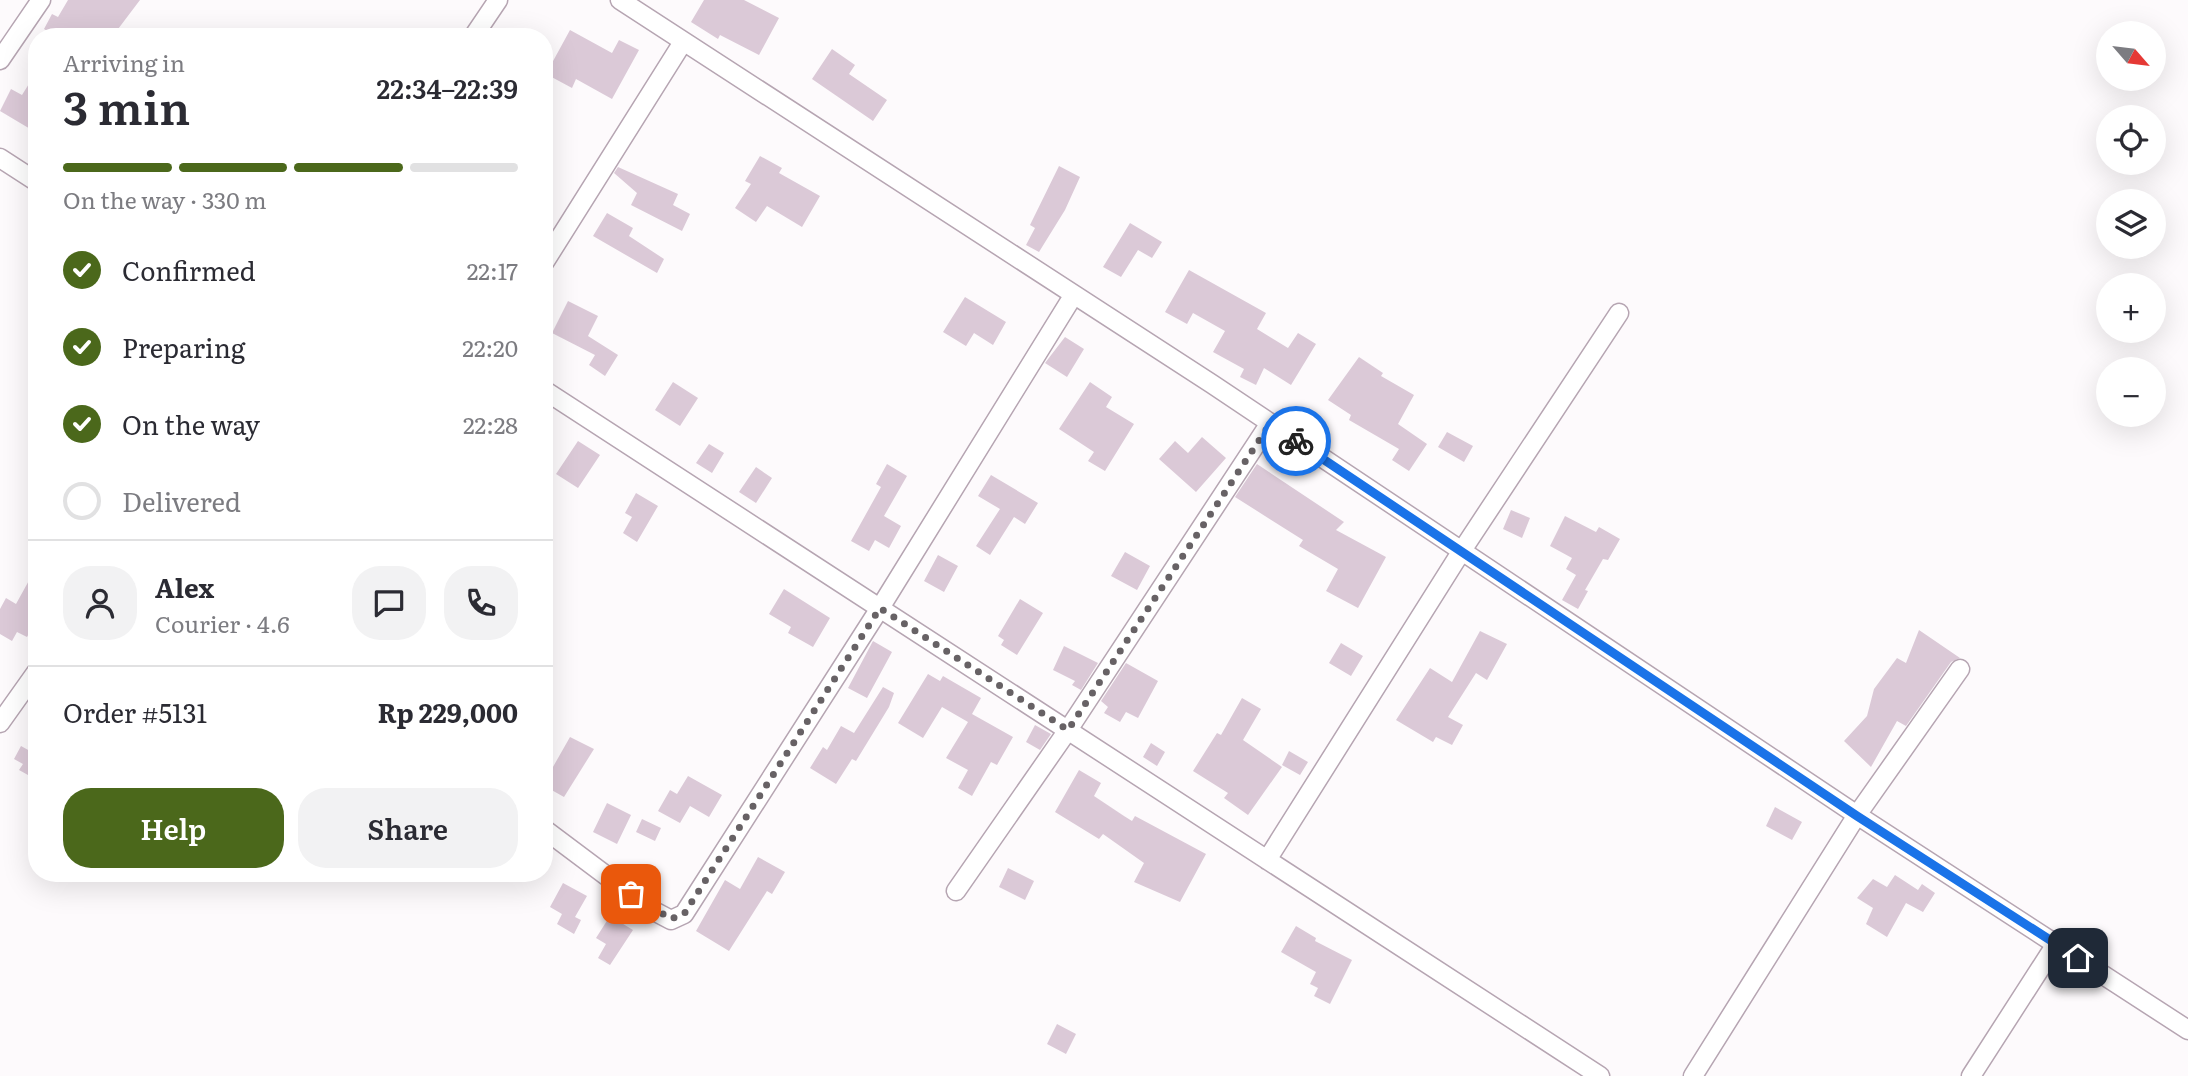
<!DOCTYPE html>
<meta charset="utf-8">
<style>
body{margin:0;font-family:Literata,serif;background:#f2f2f3;color:#2b2b33;height:100vh;display:flex;flex-direction:column;font-size:26px;white-space:nowrap}
*{box-sizing:border-box;margin:0}
p{font-size:23px;color:#7c7c81}
.icon{flex:none;width:38px;height:38px;fill:none;stroke:currentColor;stroke-width:2;stroke-linecap:round;stroke-linejoin:round}
.map{position:relative;flex:1;overflow:hidden}
.panel{position:absolute;left:28px;top:28px;width:525px;height:854px;display:flex;flex-direction:column;background:#fff;border-radius:28px;box-shadow:0 7px 28px #0002}
.panel>*{flex:none}
.needle{width:46px;rotate:118deg}
.buttons{position:absolute;left:2096px;top:21px;display:grid;gap:14px}
.buttons a{display:grid;place-items:center;width:70px;height:70px;border-radius:50%;background:#fff;box-shadow:0 7px 28px #0002;font-size:35px}
.pin{position:absolute;display:grid;place-items:center;width:60px;height:60px;color:#fff;margin:-30px;border-radius:14px;box-shadow:0 4px 10px #0006}
.courier{position:absolute;display:grid;place-items:center;width:70px;height:70px;margin:-35px;border:5px solid #1a73e8;border-radius:50%;background:#fff;color:#222;box-shadow:0 2px 9px #0007}
.summary em{font-style:normal;font-weight:600}
.summary div{display:flex;flex-direction:column-reverse}
.summary{display:flex;align-items:center;justify-content:space-between;height:119px;padding:0 35px}
h1{font-size:46px;font-weight:600;line-height:52px}
.bar{display:grid;grid-template-columns:repeat(4,1fr);gap:10px 7px;align-content:center;height:84px;padding:0 35px}
.bar i{height:9px;border-radius:5px;background:#e1e1e2}
.bar .current{background:#4b681b}
.bar p{grid-column:span 4}
.line{display:flex;align-items:center;gap:18px;padding:0 35px;border-top:2px solid #e1e1e2}
.line div{flex:1}
.round{display:grid;place-items:center;flex:none;width:74px;height:74px;border-radius:28px;background:#f2f2f3}
ol{padding:0 35px;list-style:none}
li{display:flex;align-items:center;gap:21px;height:77px}
li p{margin-inline-start:auto}
li .icon{padding:7px;border-radius:50%;background:#4b681b;color:#fff;stroke-width:4}
li:last-child{color:#7c7c81}
li i{width:38px;height:38px;border:4px solid #e1e1e2;border-radius:50%}
.action{display:flex;gap:14px;margin-top:auto;padding:14px 35px}
.action a{flex:1;height:80px;border-radius:28px;background:#4b681b;color:#fff;font-size:28px;font-weight:600;line-height:80px;text-align:center}
.action a+a{background:#f2f2f3;color:#2b2b33}
.map>svg:first-child{display:block}
.building{fill:#dbc9d7}
.lines{fill:none;stroke-linecap:round;stroke-linejoin:round}
.minor-casing{stroke:#b6a5b2;stroke-width:21}
.minor{stroke:#fff;stroke-width:18}
.done{stroke:#676265;stroke-width:7;stroke-dasharray:0 12.6}
.route{stroke:#1a73e8;stroke-width:9}
</style>
<div class="map">
<svg width="2188" height="1076" viewBox="0 0 2188 1076">
<rect width="100%" height="100%" fill="#fdfafc"/>
<path class="building" d="M 68,0 L 140,0 L 112,37 L 57,37 L 44,29 L 52,14 L 58,17 Z
M 704,0 L 744,0 L 779,18 L 759,55 L 720,35 L 718,39 L 691,22 Z
M 570,30 L 612,53 L 619,40 L 639,50 L 612,99 L 576,79 L 572,88 L 546,74 Z
M 832,49 L 855,65 L 849,74 L 887,100 L 873,121 L 812,79 Z
M 37,71 L 37,133 L 0,111 L 11,89 L 22,95 Z
M 760,156 L 782,168 L 779,173 L 820,196 L 802,227 L 767,206 L 756,222 L 735,208 L 751,184 L 745,181 Z
M 1059,166 L 1080,177 L 1065,210 L 1039,252 L 1026,245 L 1035,228 L 1030,225 Z
M 618,167 L 678,194 L 673,205 L 690,214 L 682,231 L 631,205 L 637,193 L 614,173 Z
M 607,213 L 633,228 L 629,236 L 664,259 L 657,273 L 593,236 Z
M 1130,223 L 1162,242 L 1152,258 L 1138,250 L 1121,277 L 1103,267 Z
M 1189,270 L 1266,313 L 1257,329 L 1288,348 L 1298,333 L 1316,344 L 1291,385 L 1264,368 L 1256,385 L 1240,377 L 1244,369 L 1213,352 L 1225,331 L 1193,313 L 1187,324 L 1165,312 Z
M 965,297 L 1006,322 L 993,345 L 974,333 L 966,346 L 943,332 Z
M 568,301 L 598,316 L 588,336 L 618,355 L 605,376 L 589,365 L 595,355 L 552,333 Z
M 1065,337 L 1084,349 L 1067,377 L 1045,363 Z
M 1359,357 L 1383,373 L 1381,376 L 1414,395 L 1398,424 L 1427,444 L 1409,471 L 1392,460 L 1399,449 L 1349,420 L 1351,415 L 1328,400 Z
M 673,382 L 698,398 L 680,426 L 655,410 Z
M 1090,382 L 1112,397 L 1106,407 L 1134,424 L 1105,471 L 1088,461 L 1094,452 L 1059,429 Z
M 1447,432 L 1473,446 L 1464,462 L 1438,447 Z
M 1202,437 L 1226,458 L 1196,492 L 1159,459 L 1175,441 L 1188,453 Z
M 578,441 L 600,455 L 578,488 L 556,474 Z
M 709,444 L 724,453 L 712,473 L 696,463 Z
M 887,464 L 907,476 L 884,516 L 901,526 L 889,548 L 875,540 L 869,551 L 851,541 L 881,487 L 876,484 Z
M 1257,464 L 1344,522 L 1336,530 L 1386,557 L 1358,608 L 1326,591 L 1338,569 L 1299,546 L 1303,540 L 1235,497 Z
M 756,467 L 772,478 L 756,503 L 739,492 Z
M 991,475 L 1038,503 L 1025,524 L 1014,517 L 990,555 L 976,546 L 1000,509 L 978,496 Z
M 636,493 L 658,506 L 637,542 L 623,533 L 632,517 L 625,513 Z
M 1511,510 L 1530,518 L 1522,538 L 1503,529 Z
M 1565,516 L 1596,532 L 1599,527 L 1620,539 L 1608,560 L 1603,559 L 1585,590 L 1588,591 L 1578,609 L 1562,600 L 1576,575 L 1566,569 L 1572,558 L 1550,546 Z
M 1125,552 L 1150,566 L 1137,590 L 1111,576 Z
M 938,555 L 958,566 L 944,592 L 924,581 Z
M 37,566 L 37,620 L 27,637 L 17,632 L 12,641 L 0,634 L 0,609 L 6,598 L 16,604 Z
M 784,589 L 830,618 L 813,647 L 788,633 L 791,627 L 769,614 Z
M 1020,599 L 1043,613 L 1017,655 L 1001,645 L 1004,640 L 998,636 Z
M 1919,630 L 1960,658 L 1951,662 L 1906,726 L 1897,721 L 1871,767 L 1844,741 L 1867,716 L 1874,689 L 1897,658 L 1906,663 Z
M 1480,631 L 1507,644 L 1487,680 L 1476,673 L 1448,717 L 1463,725 L 1452,745 L 1436,737 L 1433,742 L 1396,720 L 1430,668 L 1452,682 Z
M 873,641 L 892,652 L 867,698 L 848,688 Z
M 1341,643 L 1363,656 L 1351,676 L 1329,663 Z
M 1064,646 L 1098,663 L 1081,690 L 1072,685 L 1075,681 L 1053,670 Z
M 1126,663 L 1158,681 L 1138,718 L 1126,712 L 1120,722 L 1104,713 L 1108,707 L 1101,701 Z
M 928,674 L 940,681 L 943,676 L 981,698 L 972,714 L 1013,737 L 997,765 L 991,762 L 972,796 L 958,788 L 968,770 L 946,758 L 968,722 L 942,707 L 923,738 L 898,723 Z
M 883,687 L 894,693 L 889,707 L 856,761 L 852,759 L 836,784 L 810,768 L 823,747 L 827,750 L 841,726 L 854,733 Z
M 1242,698 L 1261,709 L 1243,740 L 1282,767 L 1248,815 L 1224,798 L 1228,793 L 1193,771 L 1217,733 L 1221,735 Z
M 1035,725 L 1051,734 L 1040,750 L 1026,742 Z
M 37,737 L 37,780 L 19,770 L 23,764 L 14,759 L 21,746 L 30,751 Z
M 570,737 L 594,749 L 564,797 L 548,788 L 550,784 L 545,781 Z
M 1151,743 L 1165,752 L 1157,766 L 1143,757 Z
M 1289,751 L 1308,762 L 1300,775 L 1282,765 Z
M 1079,770 L 1101,783 L 1094,796 L 1124,816 L 1132,821 L 1135,816 L 1206,854 L 1180,902 L 1134,882 L 1144,863 L 1103,834 L 1099,839 L 1055,812 Z
M 688,776 L 722,795 L 709,817 L 690,806 L 680,823 L 658,811 L 670,790 L 677,794 Z
M 607,803 L 631,815 L 617,844 L 593,832 Z
M 1775,807 L 1802,822 L 1792,840 L 1766,826 Z
M 642,819 L 661,828 L 655,841 L 636,832 Z
M 758,857 L 785,872 L 772,894 L 767,891 L 729,951 L 696,931 L 725,880 L 740,889 Z
M 1008,868 L 1034,881 L 1025,900 L 999,887 Z
M 1895,875 L 1918,890 L 1922,884 L 1935,893 L 1923,912 L 1906,903 L 1887,937 L 1866,924 L 1873,908 L 1857,898 L 1873,879 L 1887,887 Z
M 563,883 L 587,896 L 575,917 L 581,920 L 574,934 L 557,924 L 562,914 L 550,907 Z
M 610,916 L 633,930 L 610,965 L 598,958 L 606,944 L 596,938 Z
M 1296,926 L 1316,938 L 1315,941 L 1352,960 L 1330,1004 L 1314,996 L 1318,988 L 1310,984 L 1316,972 L 1281,952 Z
M 1057,1024 L 1076,1034 L 1066,1054 L 1047,1044 Z"/>
<g class="lines">
<defs>
<path id="minor" d="M 620,0 L 1212,384 L 1857,815 L 2188,1030
M 473,37 L 498,0
M 0,60 L 41,0
M 0,158 L 37,182
M 544,263 L 683,42
M 544,390 L 1600,1076
M 0,723 L 37,671
M 544,829 L 652,910 L 671,920 L 684,914 L 880,608 L 1073,296
M 1267,860 L 1461,552 L 1619,313
M 956,891 L 1068,730 L 1270,423
M 1693,1076 L 1857,815 L 1960,669
M 1971,1076 L 2056,944"/>
</defs>
<use href="#minor" class="minor-casing"/>
<use href="#minor" class="minor"/>
</g>
<g class="lines">
<path class="done" d="M 631,894 L 671,919 L 684,914 L 880,608 L 1068,730 L 1270,424 L 1296,441"/>
<path class="route" d="M 1296,441 L 1857,816 L 2078,958"/>
</g>
</svg>
<div class="buttons">
<a><svg class="needle" viewBox="-14 -14 28 28"><path d="M0-13l5 13h-10z" fill="#e53935"/><path d="M0 13l5-13h-10z" fill="#7c7c81"/></svg></a>
<a><svg class="icon" aria-label="locate" viewBox="0 0 24 24"><circle cx="12" cy="12" r="6"/><path d="M12 2v4M12 18v4M2 12h4M18 12h4"/></svg></a>
<a><svg class="icon" aria-label="layers" viewBox="0 0 24 24"><path d="M12 4l9 5-9 5-9-5zM3 14l9 5 9-5"/></svg></a>
<a>+</a>
<a>−</a>
</div>
<div class="pin" style="left:631px;top:894px;background:#ea580c"><svg class="icon" aria-label="bag" viewBox="0 0 24 24"><path d="M5 8h14l-1 12H6zM9 8a3 3 0 0 1 6 0"/></svg></div>
<div class="pin" style="left:2078px;top:958px;background:#1f2937"><svg class="icon" aria-label="home" viewBox="0 0 24 24"><path d="M3 11l9-7 9 7M6 9v11h12V9"/></svg></div>
<div class="courier" style="left:1296px;top:441px"><svg class="icon" aria-label="bike" viewBox="0 0 24 24"><circle cx="6" cy="16" r="4"/><circle cx="18" cy="16" r="4"/><path d="M6 16l4-8h5l3 8M10 8l3 8H6M13 5h3"/></svg></div>
<section class="panel">
<div class="summary"><div><h1>3 min</h1><p>Arriving in</p></div><em>22:34–22:39</em></div>
<div class="bar"><i class="current"></i><i class="current"></i><i class="current"></i><i></i><p>On the way · 330 m</p></div>
<ol>
<li><svg class="icon" aria-label="check" viewBox="0 0 24 24"><path d="M5 12l5 5 9-10"/></svg>Confirmed<p>22:17</p></li>
<li><svg class="icon" aria-label="check" viewBox="0 0 24 24"><path d="M5 12l5 5 9-10"/></svg>Preparing<p>22:20</p></li>
<li><svg class="icon" aria-label="check" viewBox="0 0 24 24"><path d="M5 12l5 5 9-10"/></svg>On the way<p>22:28</p></li>
<li><i></i>Delivered</li>
</ol>
<div class="line" style="height:126px"><a class="round"><svg class="icon" aria-label="person" viewBox="0 0 24 24"><circle cx="12" cy="8" r="4"/><path d="M4 21q1-7 8-7t8 7"/></svg></a><div><b>Alex</b><p>Courier · 4.6</p></div><a class="round"><svg class="icon" aria-label="chat" viewBox="0 0 24 24"><path d="M4 5h16v11H9l-5 4z"/></svg></a><a class="round"><svg class="icon" aria-label="phone" viewBox="0 0 24 24"><path d="M5 4h4l2 5-3 2q2 4 5 5l2-3 5 2v4C11 20 4 13 5 4z"/></svg></a></div>
<div class="line" style="height:91px"><div>Order #5131</div><b>Rp 229,000</b></div>
<div class="action"><a>Help</a><a>Share</a></div>
</section>
</div>
